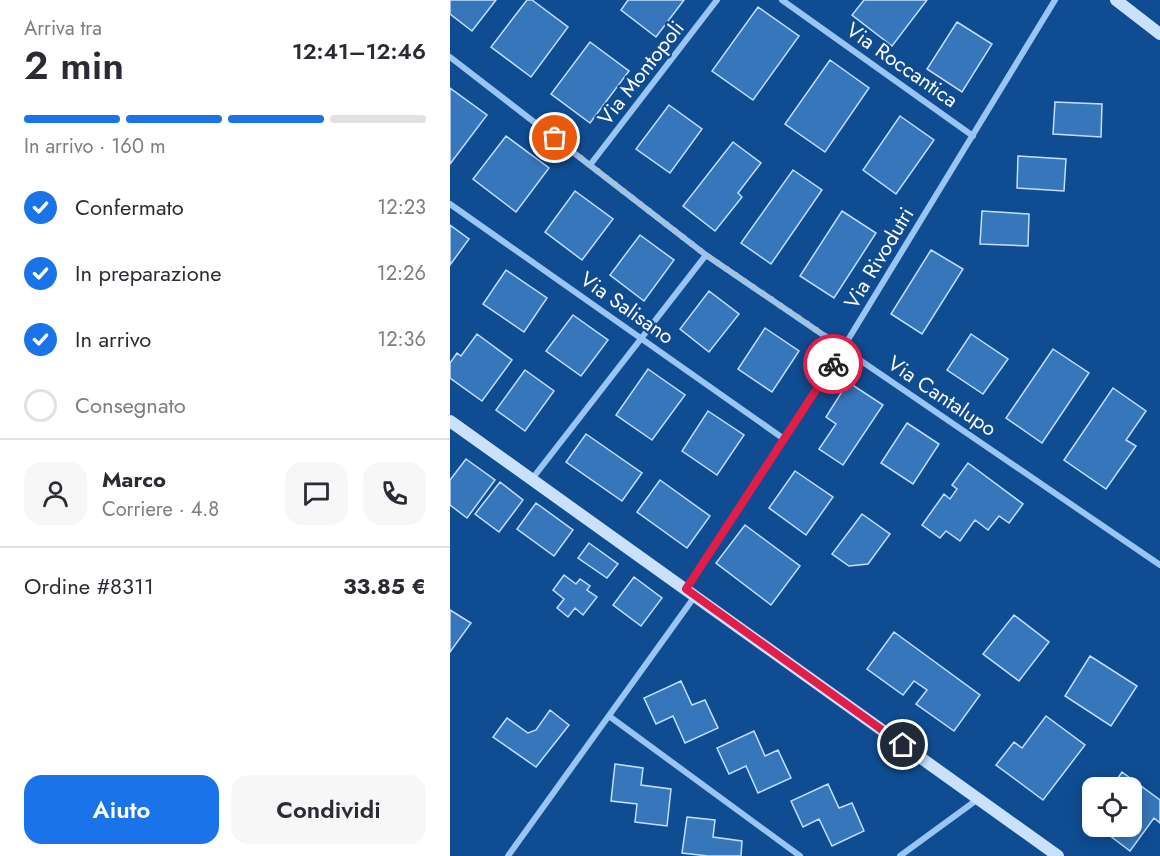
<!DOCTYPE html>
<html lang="it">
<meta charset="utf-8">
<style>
body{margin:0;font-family:Jost,sans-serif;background:#f7f7f7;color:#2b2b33;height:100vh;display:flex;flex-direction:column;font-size:22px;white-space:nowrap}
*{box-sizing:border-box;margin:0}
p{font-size:20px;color:#7c7c81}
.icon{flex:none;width:33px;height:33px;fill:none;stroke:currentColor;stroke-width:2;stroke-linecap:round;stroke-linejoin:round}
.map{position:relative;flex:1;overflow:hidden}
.sheet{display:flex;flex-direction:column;background:#fff;width:450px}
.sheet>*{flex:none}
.controls{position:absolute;left:632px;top:777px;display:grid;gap:12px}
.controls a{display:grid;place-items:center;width:60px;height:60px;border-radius:12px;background:#fff;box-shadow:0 3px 15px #0003;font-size:30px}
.pin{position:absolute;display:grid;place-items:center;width:51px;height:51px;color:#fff;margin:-26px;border:3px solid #fff;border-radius:50%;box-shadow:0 2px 6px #0007}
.courier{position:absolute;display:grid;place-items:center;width:60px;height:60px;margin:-30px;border:4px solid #e11d48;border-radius:50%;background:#fff;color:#222;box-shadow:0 2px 8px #0007}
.head em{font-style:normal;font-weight:600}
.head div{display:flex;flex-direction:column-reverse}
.head{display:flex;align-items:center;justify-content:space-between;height:102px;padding:0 24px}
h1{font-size:39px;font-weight:600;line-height:45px}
.bar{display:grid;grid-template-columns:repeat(4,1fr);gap:9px 6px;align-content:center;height:72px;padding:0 24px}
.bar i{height:8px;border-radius:4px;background:#e1e1e2}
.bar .current{background:#1a73e8}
.bar p{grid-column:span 4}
.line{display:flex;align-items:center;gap:15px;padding:0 24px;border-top:2px solid #e1e1e2}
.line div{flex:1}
.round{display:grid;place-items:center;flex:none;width:63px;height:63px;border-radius:18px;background:#f7f7f7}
ol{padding:0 24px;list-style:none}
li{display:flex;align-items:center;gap:18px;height:66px}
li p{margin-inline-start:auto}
li .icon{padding:6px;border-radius:50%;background:#1a73e8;color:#fff;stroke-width:4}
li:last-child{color:#7c7c81}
li i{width:33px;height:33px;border:3px solid #e1e1e2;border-radius:50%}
.cta{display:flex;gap:12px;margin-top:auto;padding:12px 24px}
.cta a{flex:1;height:69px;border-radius:18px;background:#1a73e8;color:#fff;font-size:24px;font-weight:600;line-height:69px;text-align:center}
.cta a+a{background:#f7f7f7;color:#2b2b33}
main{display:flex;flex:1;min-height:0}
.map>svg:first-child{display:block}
.building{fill:#3776ba;stroke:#c1dffe;stroke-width:1.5}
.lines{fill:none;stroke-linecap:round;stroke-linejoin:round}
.street{stroke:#99c5f4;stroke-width:6}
.secondary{stroke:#c9e1fd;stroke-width:12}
.done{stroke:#abc0d8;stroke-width:6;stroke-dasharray:0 10.8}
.route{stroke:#e11d48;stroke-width:8}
.labels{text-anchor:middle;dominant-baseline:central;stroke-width:4.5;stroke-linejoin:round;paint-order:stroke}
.street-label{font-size:21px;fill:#fff;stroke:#0f4c91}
</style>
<main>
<section class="sheet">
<div class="head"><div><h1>2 min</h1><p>Arriva tra</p></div><em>12:41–12:46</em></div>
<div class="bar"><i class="current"></i><i class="current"></i><i class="current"></i><i></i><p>In arrivo · 160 m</p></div>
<ol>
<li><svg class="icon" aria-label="check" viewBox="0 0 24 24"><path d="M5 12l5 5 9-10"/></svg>Confermato<p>12:23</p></li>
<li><svg class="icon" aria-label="check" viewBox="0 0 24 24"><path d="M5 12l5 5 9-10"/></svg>In preparazione<p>12:26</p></li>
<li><svg class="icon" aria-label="check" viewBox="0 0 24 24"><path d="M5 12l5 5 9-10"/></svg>In arrivo<p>12:36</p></li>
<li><i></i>Consegnato</li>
</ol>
<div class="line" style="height:108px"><a class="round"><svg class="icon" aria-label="person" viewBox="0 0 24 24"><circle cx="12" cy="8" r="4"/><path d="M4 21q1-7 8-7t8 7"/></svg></a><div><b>Marco</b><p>Corriere · 4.8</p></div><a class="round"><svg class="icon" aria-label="chat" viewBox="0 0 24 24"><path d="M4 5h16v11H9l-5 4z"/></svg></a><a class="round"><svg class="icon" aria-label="phone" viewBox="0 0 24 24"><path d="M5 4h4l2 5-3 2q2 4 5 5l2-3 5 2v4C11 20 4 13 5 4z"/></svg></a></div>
<div class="line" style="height:78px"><div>Ordine #8311</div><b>33.85 €</b></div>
<div class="cta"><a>Aiuto</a><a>Condividi</a></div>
</section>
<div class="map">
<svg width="710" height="856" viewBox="0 0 710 856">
<rect width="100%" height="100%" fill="#0f4c91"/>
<path class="building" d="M 0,0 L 46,0 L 22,31 L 0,14 Z
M 77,0 L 82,0 L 118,27 L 81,77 L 41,47 Z
M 178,0 L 234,0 L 206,37 L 171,10 Z
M 414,0 L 477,0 L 442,46 L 402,15 Z
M 308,7 L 349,36 L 303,100 L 262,71 Z
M 507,22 L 542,44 L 512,92 L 477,69 Z
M 140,42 L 179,71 L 140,123 L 101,94 Z
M 380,60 L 419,88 L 375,152 L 335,124 Z
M 0,88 L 37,115 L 0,164 Z
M 605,102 L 652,104 L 651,137 L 603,134 Z
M 219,105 L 252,129 L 220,173 L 186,149 Z
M 450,116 L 484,140 L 446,194 L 413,170 Z
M 56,136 L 99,168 L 66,212 L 23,179 Z
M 283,142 L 311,163 L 288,193 L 292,197 L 265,231 L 233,206 Z
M 568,156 L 616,159 L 614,191 L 567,188 Z
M 343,170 L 372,190 L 321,264 L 291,243 Z
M 125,191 L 163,219 L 132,260 L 95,232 Z
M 392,211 L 426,233 L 384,298 L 350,276 Z
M 532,211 L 579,214 L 578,246 L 530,244 Z
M 0,225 L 19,239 L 0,265 Z
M 190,235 L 224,260 L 194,301 L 160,275 Z
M 481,250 L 513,269 L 472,334 L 441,314 Z
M 56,270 L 97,298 L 74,332 L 33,304 Z
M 259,291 L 289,314 L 259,352 L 230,329 Z
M 123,315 L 158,340 L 131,376 L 96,351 Z
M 315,328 L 349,351 L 322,392 L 288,369 Z
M 27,334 L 62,360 L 32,401 L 0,378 L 0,363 L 7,353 L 11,356 Z
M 521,334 L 558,359 L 533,394 L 497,370 Z
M 603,349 L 639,373 L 592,443 L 556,418 Z
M 198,369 L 235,395 L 202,440 L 166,415 Z
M 75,370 L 104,391 L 75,431 L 46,410 Z
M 398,382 L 433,405 L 393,465 L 369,449 L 386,424 L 376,417 Z
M 663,388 L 696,411 L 676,440 L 686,446 L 656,489 L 614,460 Z
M 258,411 L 294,435 L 267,475 L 232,451 Z
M 457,423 L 489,444 L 463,484 L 431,463 Z
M 136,434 L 192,473 L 172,501 L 116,462 Z
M 16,459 L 45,480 L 17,518 L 0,505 L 0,480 Z
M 518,463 L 573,504 L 559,523 L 549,516 L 538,530 L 525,520 L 510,541 L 496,531 L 490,538 L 472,525 L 494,494 L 500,499 L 507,489 L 502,485 Z
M 345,471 L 383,497 L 356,535 L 319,508 Z
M 210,480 L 260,516 L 237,548 L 187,512 Z
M 50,482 L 73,500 L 49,532 L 25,514 Z
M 86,503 L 123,530 L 104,556 L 67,529 Z
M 412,514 L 440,534 L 418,564 L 399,566 L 382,554 Z
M 295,525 L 350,566 L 321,605 L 266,563 Z
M 139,543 L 168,564 L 157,578 L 128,558 Z
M 114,575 L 126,584 L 130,579 L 140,586 L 137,590 L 147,597 L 133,615 L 125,608 L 118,617 L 107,608 L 114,599 L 103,590 Z
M 184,577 L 212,598 L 191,626 L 163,605 Z
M 0,610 L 21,623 L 0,652 Z
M 564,615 L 599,642 L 569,681 L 533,654 Z
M 444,632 L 530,695 L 504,731 L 466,704 L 477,690 L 464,681 L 453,695 L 417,669 Z
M 640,656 L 687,686 L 661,726 L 615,696 Z
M 231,681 L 242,705 L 255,700 L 268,728 L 235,743 L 223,716 L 206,724 L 194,698 Z
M 100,710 L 119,725 L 86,767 L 43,737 L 57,718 L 78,733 L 86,730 Z
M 596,716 L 635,745 L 593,800 L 546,765 L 564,742 L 572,748 Z
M 304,731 L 315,756 L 328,750 L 341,778 L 308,793 L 296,766 L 279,774 L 267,748 Z
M 165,764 L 193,768 L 191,785 L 221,789 L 217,826 L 185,822 L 187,804 L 161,801 Z
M 672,772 L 710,800 L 710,823 L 704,818 L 680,851 L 647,826 L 681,826 L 681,788 L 661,788 Z
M 378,784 L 389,808 L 402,803 L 414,831 L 382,846 L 369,819 L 353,827 L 341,801 Z
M 237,817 L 265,820 L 263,837 L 292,841 L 291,856 L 258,856 L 232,853 Z"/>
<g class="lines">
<path class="street" d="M 332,0 L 523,136
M 0,57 L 256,255 L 710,565
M 140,165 L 267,0
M 0,204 L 334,439
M 82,479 L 256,255
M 236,589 L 393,348 L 605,0
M 159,716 L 350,856
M 58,856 L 245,596
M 450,856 L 528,799"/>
<path class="secondary" d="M 666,0 L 710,34
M 0,421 L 608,856"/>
</g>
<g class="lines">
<path class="done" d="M 105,138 L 256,255 L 393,348 L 383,364"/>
<path class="route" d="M 383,364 L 236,589 L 453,745"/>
</g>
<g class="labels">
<g class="street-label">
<text transform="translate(452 65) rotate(35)">Via Roccantica</text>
<text transform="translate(191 73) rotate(-52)">Via Montopoli</text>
<text transform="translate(429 258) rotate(-59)">Via Rivodutri</text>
<text transform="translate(177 308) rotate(35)">Via Salisano</text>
<text transform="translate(492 396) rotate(34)">Via Cantalupo</text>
</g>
</g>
</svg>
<div class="controls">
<a><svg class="icon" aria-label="locate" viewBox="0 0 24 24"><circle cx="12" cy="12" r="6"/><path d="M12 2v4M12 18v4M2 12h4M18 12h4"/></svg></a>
</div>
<div class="pin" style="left:105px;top:138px;background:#ea580c"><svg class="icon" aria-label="bag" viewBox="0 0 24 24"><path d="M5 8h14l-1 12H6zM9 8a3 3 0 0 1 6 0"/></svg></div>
<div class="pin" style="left:453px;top:745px;background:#1f2937"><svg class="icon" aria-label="home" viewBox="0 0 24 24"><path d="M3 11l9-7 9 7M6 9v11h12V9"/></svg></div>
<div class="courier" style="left:383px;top:364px"><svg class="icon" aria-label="bike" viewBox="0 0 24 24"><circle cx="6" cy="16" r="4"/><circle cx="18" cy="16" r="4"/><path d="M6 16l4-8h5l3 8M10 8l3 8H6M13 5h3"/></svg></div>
</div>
</main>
